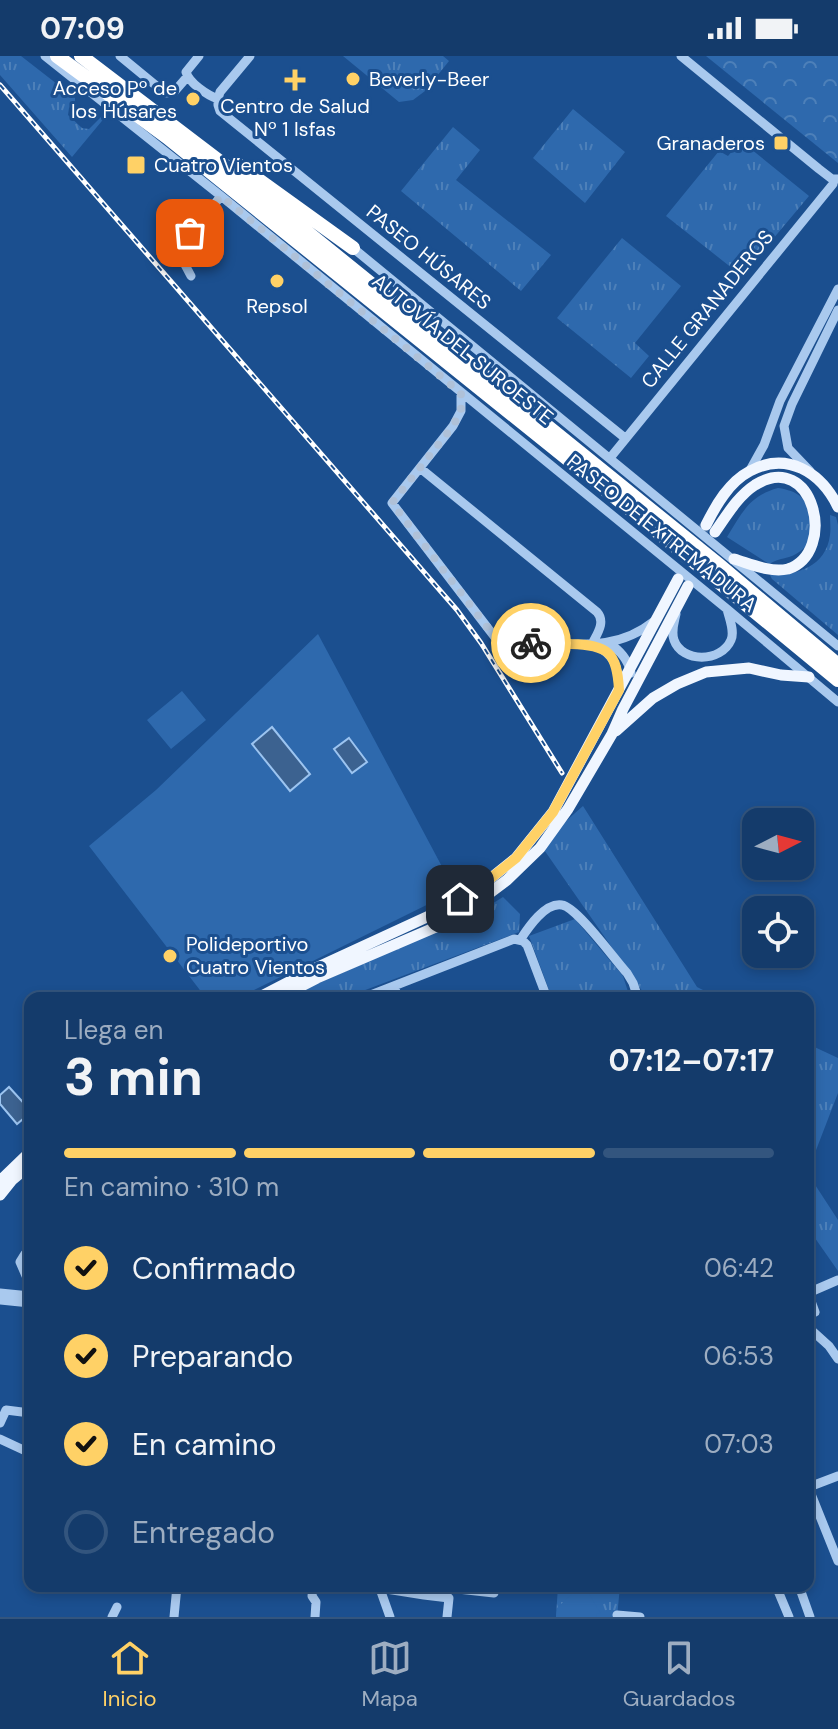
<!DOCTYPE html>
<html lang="es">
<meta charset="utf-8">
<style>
body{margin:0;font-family:"DM Sans",sans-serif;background:#214673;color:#f1f3f6;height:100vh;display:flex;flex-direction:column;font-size:30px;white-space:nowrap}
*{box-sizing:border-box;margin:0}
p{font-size:26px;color:#9dadc1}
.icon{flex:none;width:44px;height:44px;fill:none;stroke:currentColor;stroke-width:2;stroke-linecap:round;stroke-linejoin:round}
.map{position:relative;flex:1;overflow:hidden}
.side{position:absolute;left:24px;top:936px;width:790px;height:600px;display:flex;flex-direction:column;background:#143b6b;border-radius:16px;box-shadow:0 4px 12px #0003,0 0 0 2px #33557e}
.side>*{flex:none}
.needle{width:52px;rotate:84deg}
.controls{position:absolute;left:742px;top:752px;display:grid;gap:16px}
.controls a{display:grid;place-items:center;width:72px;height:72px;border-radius:16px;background:#143b6b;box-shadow:0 4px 12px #0003,0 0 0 2px #33557e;font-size:40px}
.pin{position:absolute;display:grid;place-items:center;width:68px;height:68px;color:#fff;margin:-34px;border-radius:16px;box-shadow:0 4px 12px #0006}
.courier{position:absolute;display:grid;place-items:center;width:80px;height:80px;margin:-40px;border:6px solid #ffd166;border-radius:50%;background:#fff;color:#222;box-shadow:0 2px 10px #0007}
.headline em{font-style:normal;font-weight:700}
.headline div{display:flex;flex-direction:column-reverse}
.headline{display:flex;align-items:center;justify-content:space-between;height:136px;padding:0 40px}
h1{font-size:52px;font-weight:700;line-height:60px}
.bar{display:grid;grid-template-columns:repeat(4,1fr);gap:12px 8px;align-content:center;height:96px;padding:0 40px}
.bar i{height:10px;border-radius:6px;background:#33557e}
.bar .current{background:#ffd166}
.bar p{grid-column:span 4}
ol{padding:0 40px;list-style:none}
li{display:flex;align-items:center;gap:24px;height:88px}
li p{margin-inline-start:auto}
li .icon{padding:8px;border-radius:50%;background:#ffd166;color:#111;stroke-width:4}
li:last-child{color:#9dadc1}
li i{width:44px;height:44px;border:4px solid #33557e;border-radius:50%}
.status{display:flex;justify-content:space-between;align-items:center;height:56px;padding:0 40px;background:#143b6b;direction:ltr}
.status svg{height:22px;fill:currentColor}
.tab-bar{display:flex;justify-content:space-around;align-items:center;height:112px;border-top:2px solid #33557e;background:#143b6b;font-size:22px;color:#9dadc1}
.tab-bar a{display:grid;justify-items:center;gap:4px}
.tab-bar .current{color:#ffd166}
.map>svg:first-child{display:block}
.grass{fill:url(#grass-tufts)}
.forest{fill:url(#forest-crowns)}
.pitch{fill:#2e69ad}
.water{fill:#3c6290;stroke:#9cc4f0;stroke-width:2}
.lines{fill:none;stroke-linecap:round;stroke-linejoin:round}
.major-tunnel{stroke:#3d69a0;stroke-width:11;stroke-dasharray:11 5.5;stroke-linecap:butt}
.minor{stroke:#a9c9ee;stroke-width:9}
.major{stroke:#f0f6ff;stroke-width:11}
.highway{stroke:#fff;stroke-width:14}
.rail-casing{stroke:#fff;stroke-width:5}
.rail{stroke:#1b4f8f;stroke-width:2;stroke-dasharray:6;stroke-linecap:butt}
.done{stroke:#afc1d8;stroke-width:8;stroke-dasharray:0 14.4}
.route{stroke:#ffd166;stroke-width:10}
.poi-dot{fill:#ffd166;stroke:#1b4f8f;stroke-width:3}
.labels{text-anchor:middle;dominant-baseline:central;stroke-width:6;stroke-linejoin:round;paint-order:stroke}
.poi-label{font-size:20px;fill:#fff;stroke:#1b4f8f;text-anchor:start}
.street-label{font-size:20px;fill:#fff;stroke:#1b4f8f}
</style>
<div class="status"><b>07:09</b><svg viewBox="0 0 49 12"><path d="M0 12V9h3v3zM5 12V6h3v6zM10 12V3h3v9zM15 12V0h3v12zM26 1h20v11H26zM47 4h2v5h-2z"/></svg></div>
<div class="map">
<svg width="838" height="1561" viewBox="0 0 838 1561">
<defs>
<pattern id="grass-tufts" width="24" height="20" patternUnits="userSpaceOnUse" patternTransform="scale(2)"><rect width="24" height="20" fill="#2e69ad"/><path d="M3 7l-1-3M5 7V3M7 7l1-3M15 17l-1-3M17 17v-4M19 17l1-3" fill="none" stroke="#4d80b9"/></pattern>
<pattern id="forest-crowns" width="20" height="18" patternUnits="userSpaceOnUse" patternTransform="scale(2)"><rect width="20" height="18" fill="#2e69ad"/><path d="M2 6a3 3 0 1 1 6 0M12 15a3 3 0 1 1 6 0" fill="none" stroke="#4d80b9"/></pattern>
</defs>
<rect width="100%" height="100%" fill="#1b4f8f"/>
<path class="grass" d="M 0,0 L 21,0 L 75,42 L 75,46 L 69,52 L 68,59 L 82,72 L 89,73 L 103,59 L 106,60 L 72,101 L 0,19 Z
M 343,0 L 443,0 L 449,5 L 425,35 L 413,44 L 399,46 Z
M 573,53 L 625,96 L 585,147 L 533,102 Z
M 453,71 L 480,94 L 456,124 L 551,199 L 521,235 L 401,135 Z
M 741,85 L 809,140 L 742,220 L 666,160 L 719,95 L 728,100 Z
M 622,182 L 681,230 L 635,287 L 649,300 L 631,322 L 557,262 Z
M 778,432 C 812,437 809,455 813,484 C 806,490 799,498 789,501 C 781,503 776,504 769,508 L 727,481 C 742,457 749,440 778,432 Z
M 830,459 L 836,461 L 838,469 L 838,579 L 772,523 L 770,519 C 797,519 826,511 830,479 C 831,473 830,466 830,459 Z
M 583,750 L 697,931 L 719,942 L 647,942 L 540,788 Z
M 503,841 L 520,858 L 519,876 L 344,942 L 285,942 L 474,859 Z
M 575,863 L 623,920 L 630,942 L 552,942 L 529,880 Z
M 808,988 L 838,1002 L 838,1037 L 808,1115 Z
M 808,1118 L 838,1164 L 838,1215 L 808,1172 Z
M 558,1530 L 620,1530 L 617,1561 L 556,1561 Z"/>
<path class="forest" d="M 706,0 L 838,0 L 838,107 Z"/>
<path class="pitch" d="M 318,578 L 455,835 L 238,942 L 206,942 L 89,790 L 156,734 Z
M 182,635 L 206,664 L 171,693 L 147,664 Z
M 580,1530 L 585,1531 L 601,1558 L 597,1557 L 596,1561 L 556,1561 L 557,1552 Z"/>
<path class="water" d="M 272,671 L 310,718 L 290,735 L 252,688 Z
M 349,682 L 367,706 L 352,717 L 334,693 Z
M 9,1031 L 30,1054 L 30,1057 L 17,1068 L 0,1048 L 0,1039 Z"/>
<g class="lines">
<path class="major-tunnel" d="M 678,523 L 705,470"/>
<path class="minor" d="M 45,0 L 221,140 L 727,553 L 838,646
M 120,0 L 165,37 L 174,36 L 187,21
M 199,0 L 186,16 C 189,27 207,39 218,43
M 681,0 L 819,113 L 832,123 L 838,123
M 218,43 L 218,49 L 220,55 L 625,382
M 218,43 L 220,36 L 250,0
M 353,192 L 838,590
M 191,220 L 183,205 L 180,191 L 221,140
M 461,337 L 461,355 L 453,370 L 392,447 L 497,584 L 506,588 L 516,588 C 565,585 612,599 653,566
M 610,402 L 833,128
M 420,412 L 597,556 C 606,566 597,578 592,588
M 810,415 L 788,392 L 784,370 L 792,348 L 838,254
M 749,416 L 764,389 L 780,345 L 838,233
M 676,558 C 674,567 671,575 674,584 C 682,607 721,607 731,584 C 735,575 729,562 727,553
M 608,587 C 620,594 628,603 631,617
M 594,588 C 616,601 618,609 619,634
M 520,884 C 528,872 545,846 562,849 C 577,851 615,904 627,917 L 633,927 L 638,942
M 394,930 L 398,942
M 363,942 L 514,883 L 523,885 L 527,889 L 547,942
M 25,1198 L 20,1206 L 30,1229
M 0,1237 L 30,1240
M 808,1237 L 838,1224
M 808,1237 L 815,1256 L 808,1259
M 0,1244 L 30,1247
M 808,1271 L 829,1290 L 838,1303
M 0,1367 L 6,1354 L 30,1357
M 0,1383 L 30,1397
M 809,1431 L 838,1420
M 811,1438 L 838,1505
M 313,1530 L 312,1540 L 316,1546 L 315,1561
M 379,1530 L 390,1561
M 424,1530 L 424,1539 L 449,1542 L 447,1561
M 776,1530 L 789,1561
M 799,1530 L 810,1561
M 380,1532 L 424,1539
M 439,1540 L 440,1531 L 494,1537
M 617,1559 L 640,1561
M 112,1561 L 117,1551
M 174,1561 L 177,1530"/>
<path class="major" d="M 706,469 C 716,449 729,426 750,415 C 787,395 821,416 838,451
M 715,476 C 727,459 738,440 755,429 C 814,393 838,496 788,513 C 770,517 751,508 734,503
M 616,675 L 653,642 L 677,628 L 706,616 L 749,612 L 781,619 L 809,621
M 258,942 L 316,912 L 442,854 L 476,834 L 516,802 L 553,756 L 678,523
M 278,942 L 317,922 L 436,871 L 479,845 L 507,824 L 540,792 L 568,753 L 612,678 L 623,653 L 688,530
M 0,1125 L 30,1096
M 0,1139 L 12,1124 L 30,1109"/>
<path class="highway" d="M 57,0 L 167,81 L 641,462 L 838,624
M 81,0 L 219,105 L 719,509 L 838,609
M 238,109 L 353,192"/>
<defs>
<path id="rail" d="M 0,29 L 457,554 L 481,587 L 562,717"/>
</defs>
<use href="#rail" class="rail-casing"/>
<use href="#rail" class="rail"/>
</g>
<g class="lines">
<path class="done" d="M 190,177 L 221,140 L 461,337 L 461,355 L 453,370 L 392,447 L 497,584 L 506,588 L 531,587"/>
<path class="route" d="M 460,843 L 476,834 L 516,802 L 553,756 L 619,634 C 617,596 608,589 571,588 C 557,587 544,587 531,587"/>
</g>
<g class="poi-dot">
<circle cx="353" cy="23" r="8"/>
<path d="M291 12h8v8h8v8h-8v8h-8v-8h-8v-8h8z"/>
<circle cx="193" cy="43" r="8"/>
<rect x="773" y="79" width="16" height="16" rx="4"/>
<rect x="126" y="99" width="20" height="20" rx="4"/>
<circle cx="277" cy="225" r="8"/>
<circle cx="170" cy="900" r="8"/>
</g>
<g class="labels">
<g class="poi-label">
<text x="369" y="23">Beverly-Beer</text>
<text x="177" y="32" text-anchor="end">Acceso Pº de<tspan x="177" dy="23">los Húsares</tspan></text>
<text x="295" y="50" text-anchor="middle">Centro de Salud<tspan x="295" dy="23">Nº 1 Isfas</tspan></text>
<text x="765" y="87" text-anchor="end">Granaderos</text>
<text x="154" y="109">Cuatro Vientos</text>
<text x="277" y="250" text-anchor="middle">Repsol</text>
<text x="186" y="888">Polideportivo<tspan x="186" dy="23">Cuatro Vientos</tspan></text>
</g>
<g class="street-label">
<text transform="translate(429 201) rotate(39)">PASEO HÚSARES</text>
<text transform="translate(707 253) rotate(-51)">CALLE GRANADEROS</text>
<text transform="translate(463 293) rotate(39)">AUTOVÍA DEL SUROESTE</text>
<text transform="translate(662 477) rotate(39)">PASEO DE EXTREMADURA</text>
</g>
</g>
</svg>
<div class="controls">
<a><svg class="needle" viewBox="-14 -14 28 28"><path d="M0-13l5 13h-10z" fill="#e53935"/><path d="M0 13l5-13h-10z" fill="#9dadc1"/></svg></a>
<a><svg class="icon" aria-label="locate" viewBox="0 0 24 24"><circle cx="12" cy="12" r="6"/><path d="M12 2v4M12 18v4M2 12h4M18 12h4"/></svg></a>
</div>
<div class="pin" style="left:190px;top:177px;background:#ea580c"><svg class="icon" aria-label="bag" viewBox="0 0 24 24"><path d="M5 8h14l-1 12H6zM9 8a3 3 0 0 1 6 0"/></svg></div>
<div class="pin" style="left:460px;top:843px;background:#1f2937"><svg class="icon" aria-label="home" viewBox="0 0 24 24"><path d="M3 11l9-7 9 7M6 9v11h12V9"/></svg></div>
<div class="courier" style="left:531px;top:587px"><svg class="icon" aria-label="bike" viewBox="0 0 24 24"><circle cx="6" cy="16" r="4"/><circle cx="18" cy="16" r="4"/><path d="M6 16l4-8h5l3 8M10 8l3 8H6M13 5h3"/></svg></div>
<section class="side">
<div class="headline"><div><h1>3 min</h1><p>Llega en</p></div><em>07:12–07:17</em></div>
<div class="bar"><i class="current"></i><i class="current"></i><i class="current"></i><i></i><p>En camino · 310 m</p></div>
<ol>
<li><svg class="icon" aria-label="check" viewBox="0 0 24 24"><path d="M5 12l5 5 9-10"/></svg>Confirmado<p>06:42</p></li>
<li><svg class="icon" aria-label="check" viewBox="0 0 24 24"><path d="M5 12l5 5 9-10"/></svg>Preparando<p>06:53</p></li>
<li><svg class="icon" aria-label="check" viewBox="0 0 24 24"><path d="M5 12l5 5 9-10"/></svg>En camino<p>07:03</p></li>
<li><i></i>Entregado</li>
</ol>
</section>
</div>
<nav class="tab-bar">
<a class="current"><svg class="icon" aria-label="home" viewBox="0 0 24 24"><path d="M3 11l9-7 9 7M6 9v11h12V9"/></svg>Inicio</a>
<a><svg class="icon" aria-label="map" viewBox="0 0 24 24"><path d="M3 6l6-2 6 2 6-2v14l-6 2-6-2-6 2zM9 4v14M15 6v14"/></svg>Mapa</a>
<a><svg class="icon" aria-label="saved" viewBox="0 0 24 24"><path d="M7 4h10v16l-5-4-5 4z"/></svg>Guardados</a>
</nav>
